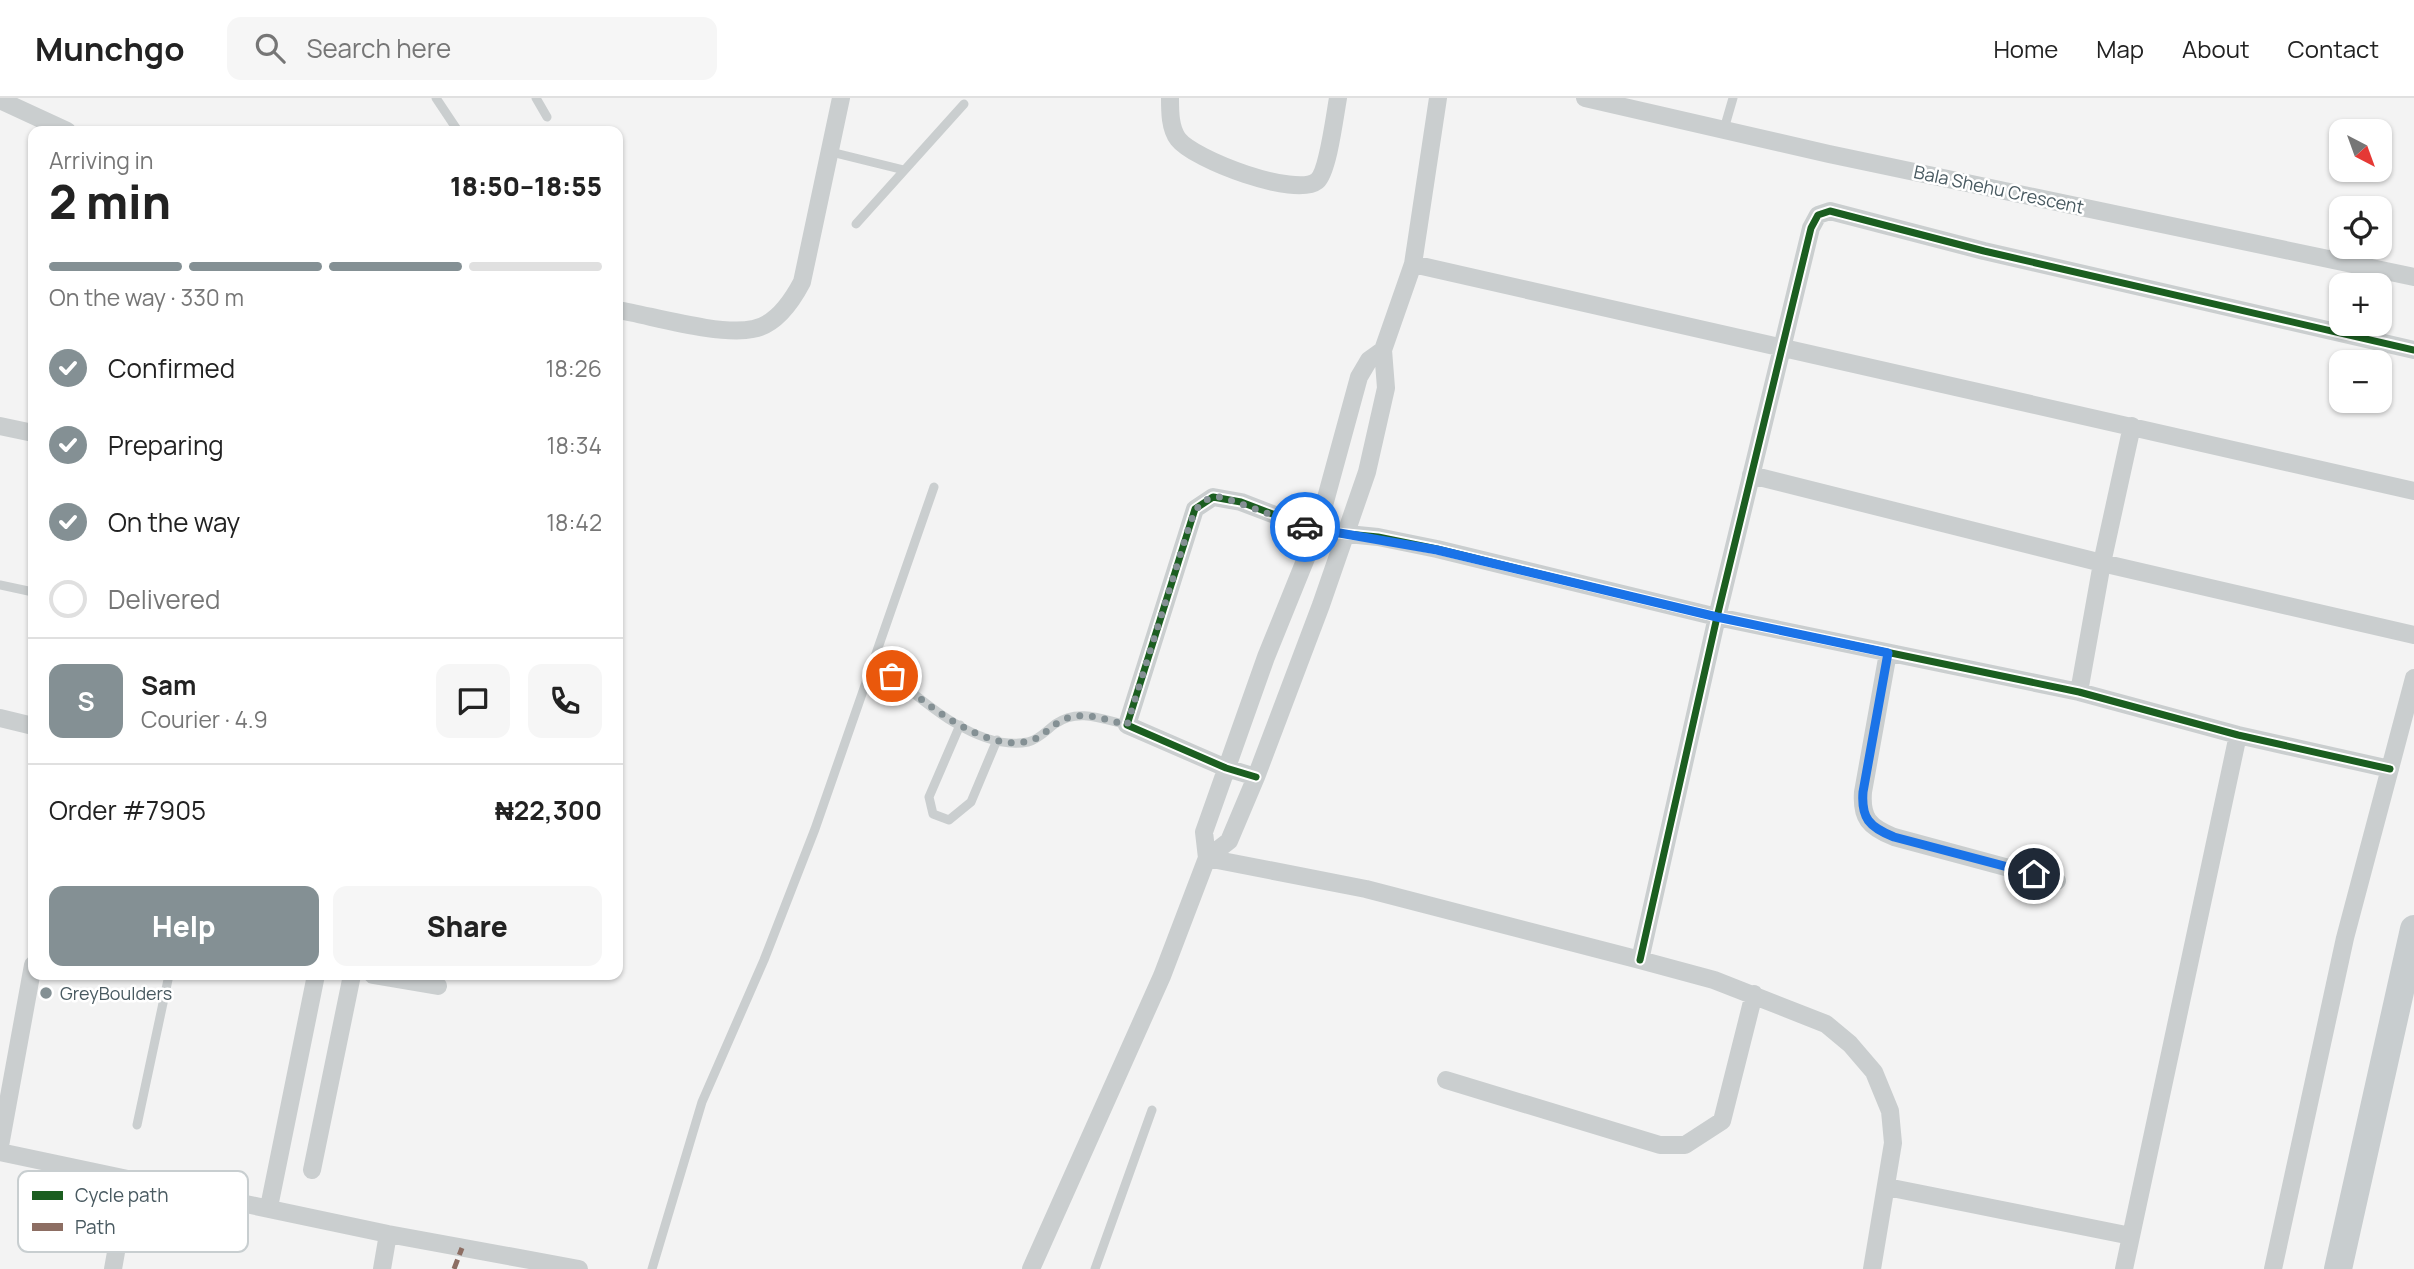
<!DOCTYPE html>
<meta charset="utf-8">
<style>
body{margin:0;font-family:Manrope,sans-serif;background:#f6f6f6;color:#222;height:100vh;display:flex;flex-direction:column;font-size:26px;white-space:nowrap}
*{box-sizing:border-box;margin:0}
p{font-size:23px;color:#767676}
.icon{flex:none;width:38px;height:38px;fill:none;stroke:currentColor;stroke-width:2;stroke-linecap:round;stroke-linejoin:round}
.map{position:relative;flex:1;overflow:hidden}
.details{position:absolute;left:28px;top:28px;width:595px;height:854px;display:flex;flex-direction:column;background:#fff;border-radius:14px;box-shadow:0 2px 5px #0004}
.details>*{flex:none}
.needle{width:46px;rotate:139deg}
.buttons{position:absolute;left:2329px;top:21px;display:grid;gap:14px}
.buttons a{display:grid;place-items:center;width:63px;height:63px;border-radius:14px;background:#fff;box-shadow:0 2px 5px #0004;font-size:35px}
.pin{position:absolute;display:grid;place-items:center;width:60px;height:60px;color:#fff;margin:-30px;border:4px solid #fff;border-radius:50%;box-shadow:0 2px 7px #0007}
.courier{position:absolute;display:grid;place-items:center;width:70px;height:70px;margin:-35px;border:5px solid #1a73e8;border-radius:50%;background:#fff;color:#222;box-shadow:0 2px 9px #0007}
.summary em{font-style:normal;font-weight:800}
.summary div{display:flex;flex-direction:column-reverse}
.summary{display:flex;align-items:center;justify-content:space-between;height:119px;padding:0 21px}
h1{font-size:46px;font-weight:800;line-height:52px}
.bar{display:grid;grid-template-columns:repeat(4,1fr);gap:10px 7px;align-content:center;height:84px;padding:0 21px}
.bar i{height:9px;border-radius:5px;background:#e0e0e0}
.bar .active{background:#849094}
.bar p{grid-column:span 4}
.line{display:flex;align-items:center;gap:18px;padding:0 21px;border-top:2px solid #e0e0e0}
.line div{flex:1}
.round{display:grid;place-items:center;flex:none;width:74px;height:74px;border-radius:14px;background:#f6f6f6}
ol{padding:0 21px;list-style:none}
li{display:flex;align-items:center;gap:21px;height:77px}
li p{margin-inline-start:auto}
li .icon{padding:7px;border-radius:50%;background:#849094;color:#fff;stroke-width:4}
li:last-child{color:#767676}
li i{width:38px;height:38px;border:4px solid #e0e0e0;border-radius:50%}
.button{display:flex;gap:14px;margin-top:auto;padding:14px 21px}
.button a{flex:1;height:80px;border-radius:14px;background:#849094;color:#fff;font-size:28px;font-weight:800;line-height:80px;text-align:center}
.button a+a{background:#f6f6f6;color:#222}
header{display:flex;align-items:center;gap:42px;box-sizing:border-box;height:98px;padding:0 35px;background:#fff;border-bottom:2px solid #e0e0e0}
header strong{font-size:33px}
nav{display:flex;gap:38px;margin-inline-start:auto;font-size:24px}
.search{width:490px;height:63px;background:#f6f6f6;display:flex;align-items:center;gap:18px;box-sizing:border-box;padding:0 24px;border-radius:14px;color:#767676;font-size:26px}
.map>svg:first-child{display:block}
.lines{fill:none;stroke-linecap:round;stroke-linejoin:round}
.lane{stroke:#cacecf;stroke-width:9}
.street{stroke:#cacecf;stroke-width:18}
.primary{stroke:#c8cdcf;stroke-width:28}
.quiet{stroke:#8d6e63;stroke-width:5;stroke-dasharray:10 5;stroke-linecap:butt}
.cycleway-casing{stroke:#fff;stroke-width:11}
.cycleway{stroke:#1b5e20;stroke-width:7}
.done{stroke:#849094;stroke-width:7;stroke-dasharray:0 12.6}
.route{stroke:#1a73e8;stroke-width:9}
.poi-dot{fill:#849094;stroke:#fff;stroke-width:2.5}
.labels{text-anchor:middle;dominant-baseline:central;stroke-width:5;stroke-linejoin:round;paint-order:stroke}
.street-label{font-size:18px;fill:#495a61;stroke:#fff}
.poi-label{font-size:18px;fill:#495a61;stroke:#fff;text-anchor:start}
.key{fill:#fff;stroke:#c8ced0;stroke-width:2}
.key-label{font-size:19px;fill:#495a61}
</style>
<header>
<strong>Munchgo</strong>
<div class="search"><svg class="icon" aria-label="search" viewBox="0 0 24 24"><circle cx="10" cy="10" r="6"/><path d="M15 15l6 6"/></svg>Search here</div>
<nav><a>Home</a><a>Map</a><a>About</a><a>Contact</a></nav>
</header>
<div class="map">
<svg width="2414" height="1171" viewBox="0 0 2414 1171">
<rect width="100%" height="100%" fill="#f3f3f3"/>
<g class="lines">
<path class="lane" d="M 436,0 L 458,33
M 536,0 L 547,19
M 1724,31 L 1733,0
M 831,54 L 904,72
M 856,126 L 964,6
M 0,487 L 33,494
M 874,562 C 911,593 974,655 1028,644 C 1038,642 1047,632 1055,626 C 1078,610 1102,621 1127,627
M 960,627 L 929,699 L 933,716 L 949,722 L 971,704 L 997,642
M 137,1027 L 169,877
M 652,1171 L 702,1004 L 764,862 L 815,731 L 934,389
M 1095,1171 L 1152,1012"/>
<path class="street" d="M 1170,0 C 1170,14 1170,30 1178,41 C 1194,62 1296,100 1317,83 C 1328,74 1335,16 1338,0
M 1585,0 L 1829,56 L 2414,179
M 0,2 L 67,33
M 1413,166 L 2414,393
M 618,212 C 653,218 719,238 753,231 C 776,227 792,203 802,184 L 841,0
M 0,328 L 33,335
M 1751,377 L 2102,465 L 2414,537
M 1888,555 L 1863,694 C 1861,720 1869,729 1894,739 L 2057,783
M 2079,594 L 2102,465 L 2132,328
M 0,620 L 33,628
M 1256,679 L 1226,670 L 1127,627 L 1195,411 L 1213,399 L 1241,404 L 1317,433 L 1378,439 L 1437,451 L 1717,519 L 2079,594 L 2238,637 L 2390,671
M 1207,760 L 1366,791 L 1640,862 L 1714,882 L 1826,926 L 1850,946 L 1874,974 L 1890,1013 L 1893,1045 L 1872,1171
M 1207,760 L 1229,743 L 1256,679 L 1321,507 L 1367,374 L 1386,290 L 1383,252 L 1413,166 L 1438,0
M 1640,862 L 1717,519 L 1811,130 L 1818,117 L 1830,113 L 1984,153 L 2414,252
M 373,877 L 438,888
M 1446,982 L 1660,1047 L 1685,1047 L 1722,1023 L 1754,896
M 0,1048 L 33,867
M 0,1054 L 388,1136 L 579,1171
M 312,1072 L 352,877
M 1887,1089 L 2131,1138
M 269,1109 L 316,877
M 113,1171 L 129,1081
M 382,1171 L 388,1136
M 1031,1171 L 1162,878 L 1207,760 L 1204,734 L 1266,559 L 1317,433 L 1359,279 L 1369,262 L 1383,252
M 2124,1171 L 2238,637
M 2273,1171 L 2345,840 L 2414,580"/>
<path class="primary" d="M 2338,1171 L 2414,831"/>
<path class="quiet" d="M 454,1171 L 462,1150"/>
<defs>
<path id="cycleway" d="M 1256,679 L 1226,670 L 1127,627 L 1195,411 L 1213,399 L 1241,404 L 1317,433 L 1378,439 L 1437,451 L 1717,519 L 2079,594 L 2238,637 L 2390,671
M 1640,862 L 1717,519 L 1811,130 L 1818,117 L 1830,113 L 1984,153 L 2414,252"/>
</defs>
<use href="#cycleway" class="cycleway-casing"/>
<use href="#cycleway" class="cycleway"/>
</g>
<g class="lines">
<path class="done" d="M 892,578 C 924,604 984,655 1029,643 C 1039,641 1047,632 1056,626 C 1078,610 1102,621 1127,627 L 1189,429 C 1195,411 1201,398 1222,399 L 1305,429"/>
<path class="route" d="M 1305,429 L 1437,452 L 1717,519 L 1888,555 L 1863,694 C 1861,720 1869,729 1894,739 L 2034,776"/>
</g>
<circle class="poi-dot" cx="46" cy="895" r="7"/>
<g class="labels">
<g class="street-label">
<text transform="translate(1999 91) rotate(12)">Bala Shehu Crescent</text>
</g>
<g class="poi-label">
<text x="60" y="895">GreyBoulders</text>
</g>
</g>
<rect x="18" y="1073" width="230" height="81" rx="10" class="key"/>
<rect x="32" y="1093" width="31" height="9" fill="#1b5e20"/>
<rect x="32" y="1125" width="31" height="8" fill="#8d6e63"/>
<g class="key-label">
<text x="75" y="1104">Cycle path</text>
<text x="75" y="1136">Path</text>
</g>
</svg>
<div class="buttons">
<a><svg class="needle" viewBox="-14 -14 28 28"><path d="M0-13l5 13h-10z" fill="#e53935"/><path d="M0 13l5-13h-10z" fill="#767676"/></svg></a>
<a><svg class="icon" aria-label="locate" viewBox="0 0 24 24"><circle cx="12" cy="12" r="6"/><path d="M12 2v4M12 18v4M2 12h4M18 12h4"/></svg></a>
<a>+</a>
<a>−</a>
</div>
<div class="pin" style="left:892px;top:578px;background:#ea580c"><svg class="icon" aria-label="bag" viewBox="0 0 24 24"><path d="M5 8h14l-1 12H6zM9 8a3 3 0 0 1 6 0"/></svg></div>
<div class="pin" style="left:2034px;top:776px;background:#1f2937"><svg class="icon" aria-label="home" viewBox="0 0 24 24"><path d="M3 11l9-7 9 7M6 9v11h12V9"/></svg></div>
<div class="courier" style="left:1305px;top:429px"><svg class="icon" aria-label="car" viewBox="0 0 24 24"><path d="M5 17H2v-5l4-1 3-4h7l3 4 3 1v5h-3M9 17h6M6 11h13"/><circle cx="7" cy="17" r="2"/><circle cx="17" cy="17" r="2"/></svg></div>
<section class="details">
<div class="summary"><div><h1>2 min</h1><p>Arriving in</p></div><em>18:50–18:55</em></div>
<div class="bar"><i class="active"></i><i class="active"></i><i class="active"></i><i></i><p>On the way · 330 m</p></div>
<ol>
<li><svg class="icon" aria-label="check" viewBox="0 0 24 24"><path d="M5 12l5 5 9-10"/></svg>Confirmed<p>18:26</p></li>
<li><svg class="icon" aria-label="check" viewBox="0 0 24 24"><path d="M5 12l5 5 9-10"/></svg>Preparing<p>18:34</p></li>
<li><svg class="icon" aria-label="check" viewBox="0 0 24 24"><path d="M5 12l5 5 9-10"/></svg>On the way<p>18:42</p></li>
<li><i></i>Delivered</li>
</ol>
<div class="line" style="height:126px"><b class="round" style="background:#849094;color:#fff">S</b><div><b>Sam</b><p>Courier · 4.9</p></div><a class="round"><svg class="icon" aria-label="chat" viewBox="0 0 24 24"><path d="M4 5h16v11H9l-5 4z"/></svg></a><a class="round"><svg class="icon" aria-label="phone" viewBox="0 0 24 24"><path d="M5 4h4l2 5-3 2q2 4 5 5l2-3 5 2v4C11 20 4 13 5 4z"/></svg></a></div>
<div class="line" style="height:91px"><div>Order #7905</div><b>₦22,300</b></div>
<div class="button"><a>Help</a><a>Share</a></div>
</section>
</div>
